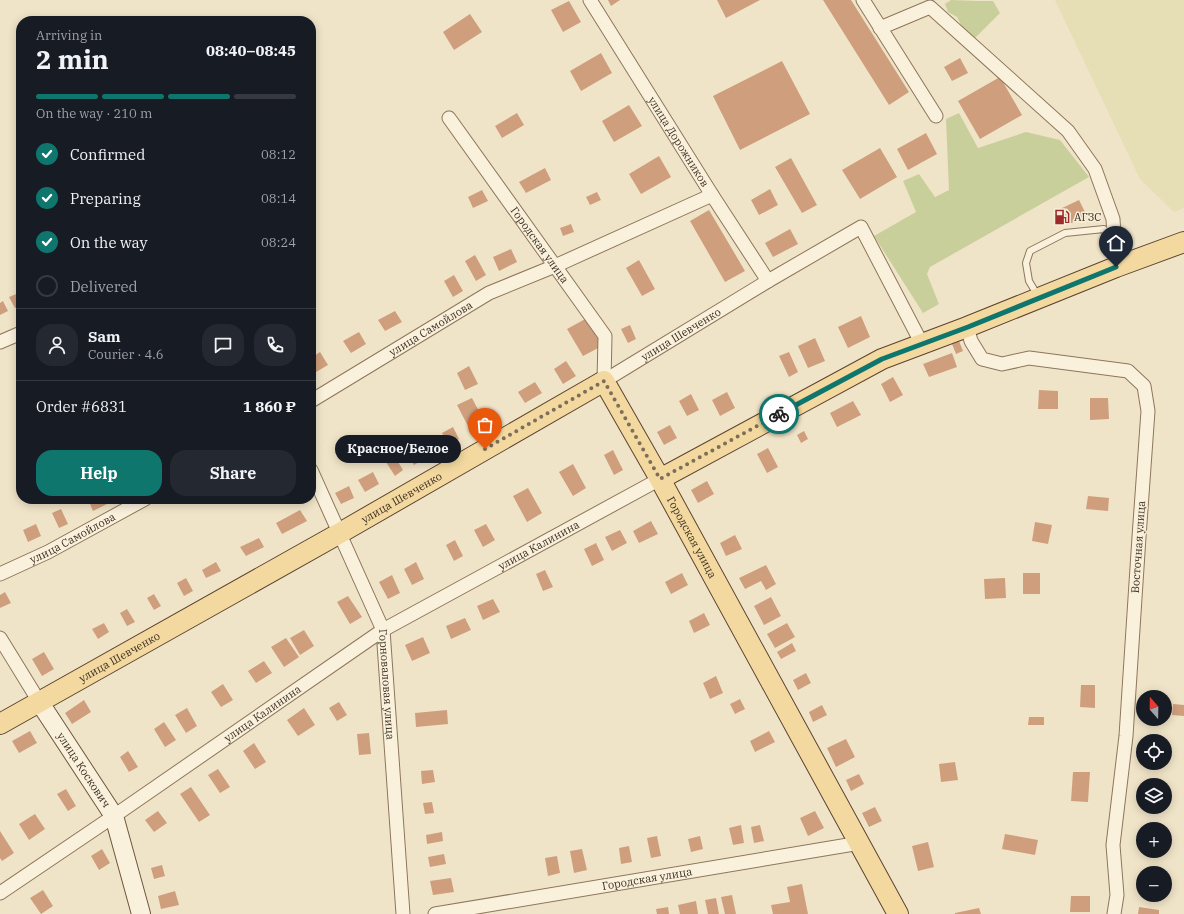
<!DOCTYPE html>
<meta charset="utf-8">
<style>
body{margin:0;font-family:"IBM Plex Serif",serif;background:#242831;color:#f1f3f6;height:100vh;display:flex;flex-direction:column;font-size:15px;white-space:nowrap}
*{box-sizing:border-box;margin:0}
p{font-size:13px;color:#9ea1a6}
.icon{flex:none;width:22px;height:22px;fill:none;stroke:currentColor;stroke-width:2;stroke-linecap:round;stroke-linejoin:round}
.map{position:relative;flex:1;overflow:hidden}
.drawer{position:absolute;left:16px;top:16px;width:300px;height:488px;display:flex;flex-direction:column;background:#171b24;border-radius:16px;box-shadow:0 2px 10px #0003}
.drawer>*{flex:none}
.needle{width:26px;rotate:340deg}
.buttons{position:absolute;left:1136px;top:690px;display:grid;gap:8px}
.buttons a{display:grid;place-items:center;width:36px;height:36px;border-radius:50%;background:#171b24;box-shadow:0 2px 10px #0003;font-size:20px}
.pin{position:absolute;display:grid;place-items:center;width:34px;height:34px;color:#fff;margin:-41px -17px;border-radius:50% 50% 50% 0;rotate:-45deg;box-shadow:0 0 4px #0007}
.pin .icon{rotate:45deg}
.courier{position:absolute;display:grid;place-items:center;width:40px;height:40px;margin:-20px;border:3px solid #0f766e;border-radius:50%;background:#fff;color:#222;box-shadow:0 1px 5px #0007}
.bubble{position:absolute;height:28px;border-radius:14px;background:#171b24;box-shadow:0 2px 10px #0003;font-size:13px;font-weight:800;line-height:28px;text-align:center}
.overview em{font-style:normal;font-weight:800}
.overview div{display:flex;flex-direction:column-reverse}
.overview{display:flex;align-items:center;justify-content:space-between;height:68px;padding:0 20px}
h1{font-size:26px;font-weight:800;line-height:30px}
.bar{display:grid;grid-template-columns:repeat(4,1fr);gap:6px 4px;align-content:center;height:48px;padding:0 20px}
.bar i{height:5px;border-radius:3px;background:#363941}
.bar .on{background:#0f766e}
.bar p{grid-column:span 4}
.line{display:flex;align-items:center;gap:10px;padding:0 20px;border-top:1px solid #363941}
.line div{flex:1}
.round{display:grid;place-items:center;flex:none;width:42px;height:42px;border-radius:16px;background:#242831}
ol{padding:0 20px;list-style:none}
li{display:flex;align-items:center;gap:12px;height:44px}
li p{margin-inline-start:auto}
li .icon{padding:4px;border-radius:50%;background:#0f766e;color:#fff;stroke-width:4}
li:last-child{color:#9ea1a6}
li i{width:22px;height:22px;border:2px solid #363941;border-radius:50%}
.button{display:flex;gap:8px;margin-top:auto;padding:8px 20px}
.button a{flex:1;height:46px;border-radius:16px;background:#0f766e;color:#fff;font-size:16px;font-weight:800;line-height:46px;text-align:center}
.button a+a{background:#242831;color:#f1f3f6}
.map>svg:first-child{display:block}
.farmland{fill:#e6deb5}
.green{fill:#c9cf9b}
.building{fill:#cf9f7d}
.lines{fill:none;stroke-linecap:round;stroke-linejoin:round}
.lane-casing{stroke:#8d765c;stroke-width:8}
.street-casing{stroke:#8d765c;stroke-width:15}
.secondary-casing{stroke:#6f573f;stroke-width:20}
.primary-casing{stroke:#5b4430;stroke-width:22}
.lane{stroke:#faf1dc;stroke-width:6}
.street{stroke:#faf1dc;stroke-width:13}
.secondary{stroke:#faf1dc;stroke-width:18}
.primary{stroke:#f3d9a0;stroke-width:20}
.done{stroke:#7c6e5b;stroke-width:4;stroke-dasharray:0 7.2}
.route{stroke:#0f766e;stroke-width:5}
.labels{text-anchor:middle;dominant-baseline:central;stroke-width:3;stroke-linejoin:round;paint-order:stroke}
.street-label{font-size:11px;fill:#3d2e20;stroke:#f7eed8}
.poi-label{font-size:11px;fill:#3d2e20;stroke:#f7eed8;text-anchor:start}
</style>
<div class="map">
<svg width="1184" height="914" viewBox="0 0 1184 914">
<rect width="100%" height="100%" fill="#f0e4c8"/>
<path class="farmland" d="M 1055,0 L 1184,0 L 1184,208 L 1174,212 L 1140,179 Z"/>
<path class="green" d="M 951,0 L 978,1 L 993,1 L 1000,13 L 974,39 L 965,33 L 957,17 L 948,12 L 945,4 Z
M 959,113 L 978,148 L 1026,132 L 1060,140 L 1089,177 L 930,267 L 927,274 L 939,304 L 923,313 L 874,236 L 916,212 L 903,181 L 919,174 L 935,197 L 949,190 L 946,119 Z"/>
<path class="building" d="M 608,0 L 620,0 L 611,6 Z
M 717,0 L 760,0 L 726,18 Z
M 823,0 L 851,0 L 909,92 L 889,105 Z
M 569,1 L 581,22 L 563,32 L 551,10 Z
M 470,14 L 482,32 L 454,50 L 443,32 Z
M 601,53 L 612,73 L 581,91 L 570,71 Z
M 960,58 L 968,73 L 952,81 L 944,67 Z
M 782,61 L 810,114 L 740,150 L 713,96 Z
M 1000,77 L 1022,115 L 980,139 L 958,101 Z
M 629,105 L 642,126 L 614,142 L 602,121 Z
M 517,113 L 524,125 L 502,138 L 495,126 Z
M 926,133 L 937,154 L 908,170 L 897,149 Z
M 880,148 L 897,177 L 860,199 L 842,170 Z
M 659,156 L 671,177 L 641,194 L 629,174 Z
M 791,158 L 817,205 L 802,213 L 775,167 Z
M 545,168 L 551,180 L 526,193 L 519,182 Z
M 770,189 L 778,205 L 759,215 L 751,200 Z
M 482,190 L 488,201 L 473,208 L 468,197 Z
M 597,192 L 601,200 L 590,205 L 586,197 Z
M 1079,200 L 1087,216 L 1067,225 L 1060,209 Z
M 709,210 L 745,271 L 725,282 L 690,221 Z
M 571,224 L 574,232 L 563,236 L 560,228 Z
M 790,229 L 798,244 L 773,257 L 765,243 Z
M 511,249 L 517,262 L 499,271 L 493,257 Z
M 475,255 L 486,275 L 476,281 L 465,261 Z
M 639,260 L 655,289 L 642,296 L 626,268 Z
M 454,275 L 463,291 L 453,297 L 444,281 Z
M 21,292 L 21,305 L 15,308 L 9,297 Z
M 3,301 L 8,311 L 0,315 L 0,303 Z
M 395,311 L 402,322 L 385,331 L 378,320 Z
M 861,316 L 870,337 L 848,348 L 838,327 Z
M 587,318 L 602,346 L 583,356 L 567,329 Z
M 630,325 L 636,339 L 628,343 L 621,329 Z
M 359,332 L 366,344 L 351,353 L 343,341 Z
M 815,338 L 825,361 L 808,368 L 798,346 Z
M 959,341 L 963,351 L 956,354 L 952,344 Z
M 320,352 L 328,365 L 311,375 L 311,358 Z
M 789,352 L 798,372 L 789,377 L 779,356 Z
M 952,353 L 957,367 L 929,377 L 923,364 Z
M 566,361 L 576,376 L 563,384 L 554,369 Z
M 469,366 L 478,384 L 465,390 L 457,373 Z
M 893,377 L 903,395 L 890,402 L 881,384 Z
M 535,382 L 542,393 L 525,403 L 518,392 Z
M 1039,390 L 1058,391 L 1058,409 L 1038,409 Z
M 727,392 L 735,408 L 720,416 L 712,400 Z
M 691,394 L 699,410 L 687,416 L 679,401 Z
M 472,398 L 484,421 L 469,428 L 457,405 Z
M 1090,398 L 1108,398 L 1109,419 L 1090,420 Z
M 853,401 L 861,415 L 837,427 L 830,413 Z
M 670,425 L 677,438 L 664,445 L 657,432 Z
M 453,427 L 459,439 L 449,445 L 442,433 Z
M 804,431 L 808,439 L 801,443 L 797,435 Z
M 415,444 L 424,459 L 414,465 L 405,449 Z
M 768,448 L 778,467 L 767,473 L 757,454 Z
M 613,450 L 623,470 L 614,475 L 604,455 Z
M 395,457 L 403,470 L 395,476 L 386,462 Z
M 573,464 L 586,488 L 573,496 L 559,472 Z
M 373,472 L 379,484 L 365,492 L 358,480 Z
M 707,481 L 714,494 L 698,503 L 691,490 Z
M 349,486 L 354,498 L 341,504 L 335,493 Z
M 528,488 L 542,513 L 527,522 L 513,496 Z
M 1088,496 L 1109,498 L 1108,511 L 1086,509 Z
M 88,499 L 109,499 L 111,502 L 93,511 Z
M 61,509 L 68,524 L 59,528 L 52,513 Z
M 300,510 L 307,521 L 282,534 L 276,523 Z
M 651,521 L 658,534 L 639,543 L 633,531 Z
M 1035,522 L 1052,525 L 1048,544 L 1032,541 Z
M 36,524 L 41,536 L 28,542 L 23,530 Z
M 486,524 L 495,540 L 483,547 L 474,530 Z
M 620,530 L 627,543 L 612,551 L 605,537 Z
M 735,535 L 742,549 L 726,556 L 720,543 Z
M 259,538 L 264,547 L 246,556 L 240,547 Z
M 455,540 L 463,556 L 454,561 L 446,545 Z
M 596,543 L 604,560 L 592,566 L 584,549 Z
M 216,562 L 221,571 L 206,578 L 202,570 Z
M 416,562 L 424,579 L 412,585 L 404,569 Z
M 766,565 L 776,584 L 766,590 L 761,581 L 745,589 L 739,578 Z
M 545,570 L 553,587 L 543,591 L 536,574 Z
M 682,573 L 688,585 L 671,594 L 665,582 Z
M 1023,573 L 1040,573 L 1040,594 L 1023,594 Z
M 392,575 L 400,593 L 388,599 L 379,582 Z
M 186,578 L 193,591 L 184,596 L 177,583 Z
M 1005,578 L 1006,598 L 985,599 L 984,579 Z
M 5,592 L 11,603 L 0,608 L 0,595 Z
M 154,594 L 161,606 L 154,610 L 147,598 Z
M 348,596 L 362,617 L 350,624 L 337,602 Z
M 771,597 L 781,616 L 764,625 L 754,606 Z
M 493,599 L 500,612 L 483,620 L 477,606 Z
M 127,609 L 135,622 L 127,626 L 120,613 Z
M 704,613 L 710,625 L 694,633 L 689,621 Z
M 465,618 L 471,630 L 451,639 L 446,626 Z
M 104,623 L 109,632 L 98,639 L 92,629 Z
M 787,623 L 795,637 L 775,648 L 767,634 Z
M 304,630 L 314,646 L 300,655 L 290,638 Z
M 423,637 L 430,653 L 412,661 L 405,645 Z
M 286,638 L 299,657 L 284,667 L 271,647 Z
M 792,643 L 796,651 L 781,659 L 777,652 Z
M 44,652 L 54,669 L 42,676 L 32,659 Z
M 264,661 L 272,673 L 256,683 L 248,671 Z
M 806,673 L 811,683 L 798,690 L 793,680 Z
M 716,676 L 723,693 L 710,699 L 703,683 Z
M 223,684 L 233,700 L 221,707 L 211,692 Z
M 1081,685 L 1095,685 L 1095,708 L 1080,707 Z
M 740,699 L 745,709 L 735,714 L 730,704 Z
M 84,700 L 91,712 L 72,724 L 65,713 Z
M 339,702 L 347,715 L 337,721 L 329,708 Z
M 1173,704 L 1184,705 L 1184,716 L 1172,715 Z
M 822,705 L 827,715 L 813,722 L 809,712 Z
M 187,708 L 197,726 L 186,733 L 175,715 Z
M 304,708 L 315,725 L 298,736 L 287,720 Z
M 447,710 L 448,724 L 416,727 L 415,713 Z
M 1029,717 L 1044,717 L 1044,725 L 1028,725 Z
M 164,722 L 176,740 L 165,747 L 154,729 Z
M 30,731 L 37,743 L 19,753 L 12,741 Z
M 769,731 L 775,742 L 755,752 L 750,741 Z
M 369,733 L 371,754 L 359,755 L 357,734 Z
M 846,739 L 855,757 L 836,767 L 827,748 Z
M 254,743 L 266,762 L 255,769 L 243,751 Z
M 128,751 L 138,767 L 129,772 L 120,757 Z
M 955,762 L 958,780 L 941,782 L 939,764 Z
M 218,769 L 230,787 L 220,793 L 208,775 Z
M 433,770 L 435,782 L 422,784 L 421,771 Z
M 1073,772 L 1090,772 L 1088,802 L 1071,801 Z
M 859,774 L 864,784 L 851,791 L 846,780 Z
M 191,787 L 210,815 L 199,822 L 180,794 Z
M 66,789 L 76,806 L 68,811 L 57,794 Z
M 432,802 L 434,813 L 425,814 L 423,803 Z
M 875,807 L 882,821 L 869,827 L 862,813 Z
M 158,811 L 167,823 L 154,832 L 145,820 Z
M 815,811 L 824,828 L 808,836 L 800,818 Z
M 35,814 L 45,829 L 29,840 L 19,824 Z
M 741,825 L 744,843 L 733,845 L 729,828 Z
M 760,825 L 764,841 L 754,843 L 751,827 Z
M 0,831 L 14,853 L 2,861 L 0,858 Z
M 442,832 L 443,841 L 427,844 L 426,835 Z
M 1005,834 L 1038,840 L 1035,855 L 1002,849 Z
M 657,836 L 661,856 L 651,858 L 647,838 Z
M 700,836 L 703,849 L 691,852 L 688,839 Z
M 928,842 L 934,867 L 918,871 L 912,846 Z
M 629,846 L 632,862 L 621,864 L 619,848 Z
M 102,849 L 110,863 L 99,870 L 91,856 Z
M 582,849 L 587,870 L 574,873 L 570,851 Z
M 444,854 L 446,864 L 430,867 L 428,857 Z
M 557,856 L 560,873 L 548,876 L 545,858 Z
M 162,865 L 165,876 L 154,879 L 151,868 Z
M 451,878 L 454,892 L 433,895 L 430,881 Z
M 802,884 L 808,914 L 773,914 L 771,905 L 790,902 L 787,887 Z
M 43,890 L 53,906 L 41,914 L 30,898 Z
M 175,891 L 179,905 L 161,909 L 158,896 Z
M 732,895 L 736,914 L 725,914 L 721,897 Z
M 1071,896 L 1090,896 L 1090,912 L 1070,912 Z
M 716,898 L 719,914 L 708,914 L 705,900 Z
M 696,901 L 698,914 L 680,914 L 678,905 Z
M 668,907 L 669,914 L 657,914 L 656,909 Z
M 1139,907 L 1159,910 L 1159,914 L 1138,914 Z
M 979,908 L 981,914 L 955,914 L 955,913 Z"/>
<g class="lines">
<defs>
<path id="lane" d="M 1038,296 L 1029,281 L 1026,263 L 1030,251 L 1065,233 L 1104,229 L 1111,242"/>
<g id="street">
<path id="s1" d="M 590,0 L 712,195 L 768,281"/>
<path d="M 863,0 L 936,116"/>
<path d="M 880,28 L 930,7 L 1068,131 L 1095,169 L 1113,219 L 1116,267"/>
<path id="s2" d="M 449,118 L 605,336 L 604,381"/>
<path d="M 967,327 L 971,341 L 982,359 L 1002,364 L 1029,358 L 1128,371 L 1144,386 L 1148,411 L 1139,537 L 1126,736 L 1113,845 L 1117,895 L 1114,914"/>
<path d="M 0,342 L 21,333"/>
<path id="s3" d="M 604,381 L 768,281 L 861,227 L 922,344"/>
<path id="s4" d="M 311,401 L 489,293 L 555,266 L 712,195"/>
<path id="s5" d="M 311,470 L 383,630 L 403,914"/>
<path id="s6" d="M 0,574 L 48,552 L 145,499"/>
<path d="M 0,638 L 40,703"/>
<path id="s7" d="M 0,893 L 114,816 L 383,630 L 660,479"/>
<path id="s8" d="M 435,914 L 860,843"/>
</g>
<g id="secondary">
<path id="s9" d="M 40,703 L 114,816 L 141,914"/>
</g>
<g id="primary">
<path d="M 660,479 L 882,359 L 967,327 L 1116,267 L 1184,242"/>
<path id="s10" d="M 0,724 L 340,533 L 604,381 L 660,479 L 898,914"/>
</g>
</defs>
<use href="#lane" class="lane-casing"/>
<use href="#street" class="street-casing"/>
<use href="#secondary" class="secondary-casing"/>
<use href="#primary" class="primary-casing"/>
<use href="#lane" class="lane"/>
<use href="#street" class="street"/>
<use href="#secondary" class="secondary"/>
<use href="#primary" class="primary"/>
</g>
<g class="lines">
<path class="done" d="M 485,449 L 604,381 L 660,479 L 779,414"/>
<path class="route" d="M 779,414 L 882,359 L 968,327 L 1116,267"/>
</g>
<defs>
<symbol id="fuel-bare" viewBox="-9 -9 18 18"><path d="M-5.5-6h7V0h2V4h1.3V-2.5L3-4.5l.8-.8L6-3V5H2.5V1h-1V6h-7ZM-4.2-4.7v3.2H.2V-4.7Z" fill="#9e2a2b" stroke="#f7eed8" stroke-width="2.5" paint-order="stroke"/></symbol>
</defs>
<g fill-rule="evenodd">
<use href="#fuel-bare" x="1051" y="206" width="22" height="22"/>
</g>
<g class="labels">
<g class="street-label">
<text stroke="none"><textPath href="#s1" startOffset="167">улица Дорожников</textPath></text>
<text stroke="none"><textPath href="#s2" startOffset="156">Городская улица</textPath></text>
<text stroke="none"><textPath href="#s4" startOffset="140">улица Самойлова</textPath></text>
<text stroke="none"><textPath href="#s3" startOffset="90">улица Шевченко</textPath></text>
<text stroke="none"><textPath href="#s10" startOffset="461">улица Шевченко</textPath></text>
<text stroke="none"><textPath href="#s10" startOffset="874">Городская улица</textPath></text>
<text stroke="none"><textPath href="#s6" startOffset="81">улица Самойлова</textPath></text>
<text stroke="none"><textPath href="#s7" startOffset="642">улица Калинина</textPath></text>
<text transform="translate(1138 547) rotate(-86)">Восточная улица</text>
<text stroke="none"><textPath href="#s10" startOffset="137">улица Шевченко</textPath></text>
<text stroke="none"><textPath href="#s5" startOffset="230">Горноваловая улица</textPath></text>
<text stroke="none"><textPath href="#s7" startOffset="318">улица Калинина</textPath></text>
<text stroke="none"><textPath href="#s9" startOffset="80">улица Коскович</textPath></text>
<text stroke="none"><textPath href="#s8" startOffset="215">Городская улица</textPath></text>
</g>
<g class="poi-label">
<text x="1074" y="217">АГЗС</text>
</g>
</g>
</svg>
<div class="buttons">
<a><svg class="needle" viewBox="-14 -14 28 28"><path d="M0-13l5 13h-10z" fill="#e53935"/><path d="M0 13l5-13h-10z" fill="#9ea1a6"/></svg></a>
<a><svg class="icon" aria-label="locate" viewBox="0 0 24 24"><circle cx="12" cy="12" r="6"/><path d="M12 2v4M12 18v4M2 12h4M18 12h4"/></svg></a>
<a><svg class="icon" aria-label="layers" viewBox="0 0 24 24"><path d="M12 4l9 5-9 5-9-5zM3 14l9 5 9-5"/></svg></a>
<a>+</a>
<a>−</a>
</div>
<div class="pin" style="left:485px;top:449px;background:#ea580c"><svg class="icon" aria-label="bag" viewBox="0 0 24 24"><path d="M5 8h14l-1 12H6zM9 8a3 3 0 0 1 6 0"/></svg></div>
<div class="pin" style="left:1116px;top:267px;background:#1f2937"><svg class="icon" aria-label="home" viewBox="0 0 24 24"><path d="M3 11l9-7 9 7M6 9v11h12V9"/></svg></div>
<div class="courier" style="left:779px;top:414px"><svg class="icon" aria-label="bike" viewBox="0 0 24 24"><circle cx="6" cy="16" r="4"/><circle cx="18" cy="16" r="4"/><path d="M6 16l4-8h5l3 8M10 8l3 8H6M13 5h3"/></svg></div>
<div class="bubble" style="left:335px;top:435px;width:126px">Красное/Белое</div>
<section class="drawer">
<div class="overview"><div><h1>2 min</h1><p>Arriving in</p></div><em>08:40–08:45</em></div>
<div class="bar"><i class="on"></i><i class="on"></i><i class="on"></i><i></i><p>On the way · 210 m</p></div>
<ol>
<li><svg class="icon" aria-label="check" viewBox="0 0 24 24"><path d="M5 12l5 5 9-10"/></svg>Confirmed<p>08:12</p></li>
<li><svg class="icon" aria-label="check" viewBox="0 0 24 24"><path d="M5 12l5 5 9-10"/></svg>Preparing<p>08:14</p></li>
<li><svg class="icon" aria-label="check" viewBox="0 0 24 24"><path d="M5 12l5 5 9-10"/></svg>On the way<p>08:24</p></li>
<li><i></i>Delivered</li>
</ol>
<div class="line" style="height:72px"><a class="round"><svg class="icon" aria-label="person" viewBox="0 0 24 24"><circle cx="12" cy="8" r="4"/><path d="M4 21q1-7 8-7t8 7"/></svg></a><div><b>Sam</b><p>Courier · 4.6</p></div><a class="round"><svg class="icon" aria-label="chat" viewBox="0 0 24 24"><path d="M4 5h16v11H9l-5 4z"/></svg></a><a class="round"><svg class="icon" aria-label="phone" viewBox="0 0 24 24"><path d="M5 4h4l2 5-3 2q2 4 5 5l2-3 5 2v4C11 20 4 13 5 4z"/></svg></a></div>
<div class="line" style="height:52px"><div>Order #6831</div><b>1 860 ₽</b></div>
<div class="button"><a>Help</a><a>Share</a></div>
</section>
</div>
